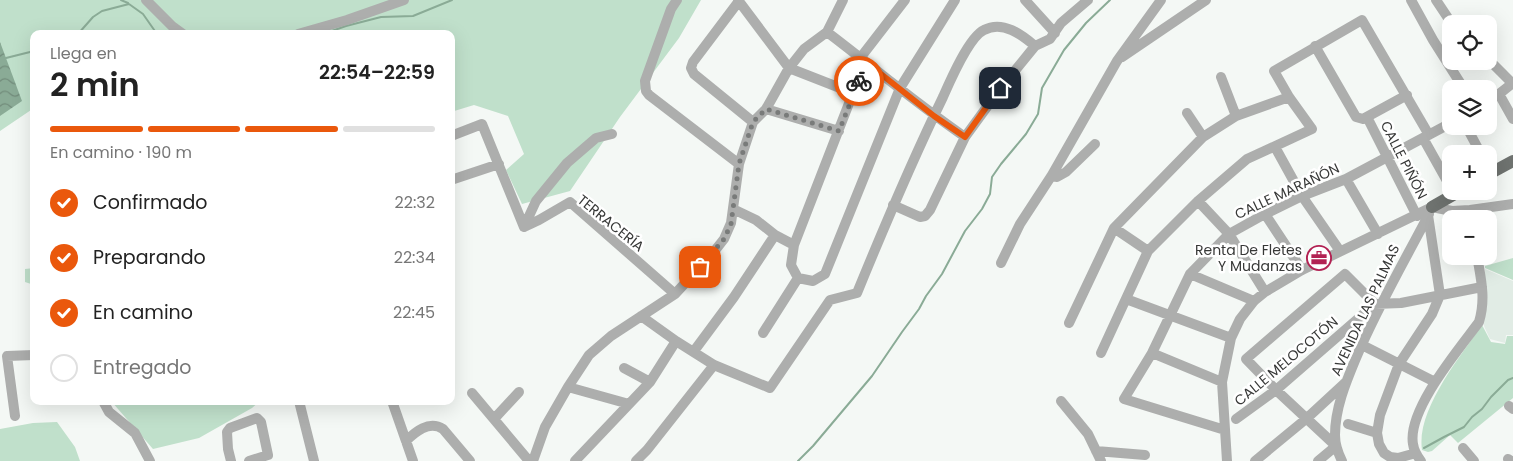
<!DOCTYPE html>
<html lang="es">
<meta charset="utf-8">
<style>
body{margin:0;font-family:Poppins,sans-serif;background:#f6f6f6;color:#222;height:100vh;display:flex;flex-direction:column;font-size:19px;white-space:nowrap}
*{box-sizing:border-box;margin:0}
p{font-size:16px;color:#767676}
.icon{flex:none;width:28px;height:28px;fill:none;stroke:currentColor;stroke-width:2;stroke-linecap:round;stroke-linejoin:round}
.map{position:relative;flex:1;overflow:hidden}
.drawer{position:absolute;left:30px;top:30px;width:425px;height:375px;display:flex;flex-direction:column;background:#fff;border-radius:10px;box-shadow:0 5px 20px #0002}
.drawer>*{flex:none}
.controls{position:absolute;left:1442px;top:15px;display:grid;gap:10px}
.controls a{display:grid;place-items:center;width:55px;height:55px;border-radius:10px;background:#fff;box-shadow:0 5px 20px #0002;font-size:25px}
.pin{position:absolute;display:grid;place-items:center;width:42px;height:42px;color:#fff;margin:-21px;border-radius:10px;box-shadow:0 2px 8px #0006}
.courier{position:absolute;display:grid;place-items:center;width:50px;height:50px;margin:-25px;border:4px solid #ea580c;border-radius:50%;background:#fff;color:#222;box-shadow:0 1px 6px #0007}
.summary em{font-style:normal;font-weight:600}
.summary div{display:flex;flex-direction:column-reverse}
.summary{display:flex;align-items:center;justify-content:space-between;height:85px;padding:0 20px}
h1{font-size:32px;font-weight:600;line-height:38px}
.bar{display:grid;grid-template-columns:repeat(4,1fr);gap:8px 5px;align-content:center;height:60px;padding:0 20px}
.bar i{height:6px;border-radius:4px;background:#e0e0e0}
.bar .selected{background:#ea580c}
.bar p{grid-column:span 4}
ol{padding:0 20px;list-style:none}
li{display:flex;align-items:center;gap:15px;height:55px}
li p{margin-inline-start:auto}
li .icon{padding:5px;border-radius:50%;background:#ea580c;color:#fff;stroke-width:4}
li:last-child{color:#767676}
li i{width:28px;height:28px;border:2px solid #e0e0e0;border-radius:50%}
.map>svg:first-child{display:block}
.built{fill:#e1ece5}
.green{fill:#c0e0cb}
.water{fill:url(#water-waves)}
.lines{fill:none;stroke-linecap:round;stroke-linejoin:round}
.stream{stroke:#8aab96;stroke-width:2}
.minor{stroke:#adaead;stroke-width:10}
.major{stroke:#6f7370;stroke-width:12}
.done{stroke:#797b7a;stroke-width:5;stroke-dasharray:0 9}
.route{stroke:#ea580c;stroke-width:6}
.labels{text-anchor:middle;dominant-baseline:central;stroke-width:5;stroke-linejoin:round;paint-order:stroke}
.street-label{font-size:14px;fill:#373837;stroke:#fff}
.poi-label{font-size:14px;fill:#373837;stroke:#fff;text-anchor:end}
</style>
<div class="map">
<svg width="1513" height="461" viewBox="0 0 1513 461">
<defs>
<pattern id="water-waves" width="16" height="10" patternUnits="userSpaceOnUse" patternTransform="scale(1.25)"><rect width="16" height="10" fill="#8aab96"/><path d="M0 5q4-4 8 0t8 0" fill="none" stroke="#728c7b"/></pattern>
</defs>
<rect width="100%" height="100%" fill="#f4f8f5"/>
<path class="built" d="M 1485,269 L 1513,281 L 1513,335 L 1506,335 L 1505,343 L 1490,339 L 1484,326 Z"/>
<path class="green" d="M 0,0 L 701,0 L 679,38 L 620,117 L 570,191 L 522,204 L 506,170 L 524,154 L 508,116 L 474,105 L 451,112 L 451,34 L 34,34 L 34,108 L 0,131 Z
M 1513,258 L 1513,280 L 1485,268 L 1485,266 Z
M 34,268 L 34,285 L 25,282 L 25,269 Z
M 1482,325 L 1491,342 L 1505,344 L 1507,336 L 1513,336 L 1513,398 L 1458,443 L 1450,435 L 1432,451 L 1428,452 L 1422,450 C 1416,410 1460,357 1482,325 Z
M 111,401 L 260,401 L 252,408 L 199,438 L 153,449 Z
M 57,422 L 75,447 L 80,461 L 0,461 L 0,429 L 33,423 Z"/>
<path class="water" d="M 0,42 L 22,101 L 0,116 Z"/>
<g class="lines">
<path class="stream" d="M 121,0 L 128,3
M 78,34 L 93,17 L 102,11 L 129,4 L 143,14 L 157,34
M 323,34 L 346,26 L 381,17 L 413,16 L 452,0
M 6,58 L 34,51
M 1424,448 L 1444,437 L 1464,427 L 1472,417 L 1482,409 L 1491,397 L 1508,380 L 1513,378
M 798,461 L 813,446 L 872,376 L 902,332 L 919,309 L 926,296 L 942,274 L 965,231 L 982,209 L 990,194 L 992,177 L 1001,164 L 1026,134 L 1038,114 L 1042,88 L 1064,50 L 1086,23 L 1110,0"/>
<path class="minor" d="M 146,0 L 172,26 L 183,34
M 677,0 L 671,9 L 645,81 L 646,91 L 649,95 L 739,164
M 738,0 L 789,68 L 853,93
M 1025,0 L 1055,33
M 1411,0 L 1433,40 L 1464,89
M 1436,0 L 1452,24
M 739,1 L 693,62 L 691,68 L 694,74 L 753,122
M 827,32 C 873,67 917,104 965,137
M 298,34 L 347,20 L 404,0
M 1315,46 L 1356,117 L 1363,119 L 1407,95
M 861,57 L 905,0
M 1122,57 L 1206,0
M 1489,60 L 1513,84
M 867,63 L 853,93 L 794,245 L 791,265 L 798,278 L 813,281 L 825,274 L 900,88 L 955,0
M 1221,77 L 1236,116
M 1499,94 L 1513,119
M 1489,98 L 1499,94 L 1513,83
M 766,109 L 839,131
M 1187,113 L 1203,137
M 1367,117 L 1417,216
M 1466,126 L 1481,154
M 451,136 L 482,124 L 524,227
M 1423,138 L 1451,188
M 1275,147 L 1302,196 L 1340,251
M 1052,175 L 1057,177 L 1066,172 L 1095,144
M 1346,179 L 1378,234
M 451,180 L 499,164
M 1198,201 L 1229,234 L 1265,292
M 893,205 L 920,217 L 925,216 L 930,210 L 965,137 L 1000,89 L 1035,46 L 1050,39 L 1061,23 L 1088,0
M 733,209 L 756,220 L 775,235 L 794,245
M 1265,214 L 1302,270
M 524,227 L 539,220 L 570,202 L 675,294
M 524,227 L 536,201 L 567,163 L 596,138 L 612,134
M 1114,228 L 1148,251
M 1001,263 L 1020,224 L 1052,175 L 1117,61 L 1161,0
M 1190,274 L 1254,301
M 1126,299 L 1231,338
M 641,316 L 676,341 L 714,365 L 770,388 L 830,300 L 857,293 C 884,227 912,161 943,97 C 950,81 969,37 984,30 C 1003,20 1022,35 1035,46
M 1069,323 L 1114,228 L 1203,137 L 1236,116 L 1289,97
M 763,333 L 798,278
M 1362,345 L 1435,382
M 694,351 L 734,297 L 775,235
M 1101,353 L 1148,251 L 1198,201 L 1247,159 L 1312,129 L 1289,97 L 1274,71 L 1362,20 L 1429,135
M 1152,353 L 1222,382
M 624,368 L 650,382
M 568,387 L 629,404
M 472,393 L 529,461
M 103,401 L 109,412 L 135,433 L 150,461
M 299,401 L 314,461
M 392,401 L 413,461
M 1061,401 L 1088,434 L 1101,461
M 1509,406 L 1513,409
M 15,416 L 7,356 L 34,355
M 494,419 L 519,392
M 1236,419 L 1276,390 L 1375,304
M 1348,424 L 1377,433
M 1225,430 L 1124,399 L 1152,353 L 1190,274 L 1229,234 L 1265,214 L 1302,196 L 1346,179 L 1451,123
M 406,441 C 415,432 429,420 443,429 L 470,461
M 1463,448 L 1474,461
M 1096,451 L 1145,455
M 1416,453 L 1398,458 L 1390,457 L 1384,453 L 1379,444 L 1377,433 L 1380,415 L 1399,364 L 1432,314 L 1440,295 L 1428,215
M 1508,459 L 1511,461
M 231,461 L 228,449 L 227,432 L 230,428 L 257,418 L 261,422 L 268,455 L 249,461
M 533,461 L 545,427 L 568,387 L 589,355 L 611,336 L 675,294 L 713,253 L 724,239 L 731,223 L 739,164 L 753,122 L 766,109 L 789,68 L 804,49 L 827,32 L 843,0
M 575,461 L 650,382 L 676,341
M 636,461 L 647,450 L 714,365
M 1227,461 L 1222,382 L 1231,338 L 1240,319 L 1254,301 L 1265,292 L 1302,270 L 1432,207 L 1452,211 L 1470,210 L 1513,204
M 1255,461 L 1306,419 L 1345,383
M 1318,461 L 1336,446 L 1276,390 L 1246,359 L 1345,274 L 1375,304 L 1401,303 L 1482,287
M 1342,461 C 1338,453 1335,445 1335,435 C 1335,408 1346,382 1356,358 C 1377,308 1404,262 1429,214
M 1421,461 C 1417,456 1414,451 1413,444 C 1407,410 1459,349 1479,322 C 1486,299 1481,279 1477,256"/>
<path class="major" d="M 1489,174 L 1513,161
M 1432,207 L 1460,191"/>
</g>
<g class="lines">
<path class="done" d="M 700,267 L 724,239 L 731,224 L 739,164 L 753,122 L 766,109 L 839,131 L 859,81"/>
<path class="route" d="M 859,81 L 867,63 L 934,116 L 965,137 L 1000,88"/>
</g>
<defs>
<symbol id="office-ring" viewBox="-11 -11 22 22"><circle r="9.5" fill="#fff" stroke="#b22253" stroke-width="1.5"/><path d="M-6-3h4V-5.5h4V-3h4V5H-6ZM-1-4.5V-3h2v-1.5ZM-6 0V1H6V0Z" fill="#b22253"/></symbol>
</defs>
<g fill-rule="evenodd">
<use href="#office-ring" x="1305" y="244" width="28" height="28"/>
</g>
<g class="labels">
<g class="street-label">
<text transform="translate(1404 160) rotate(63)">CALLE PIÑÓN</text>
<text transform="translate(1287 191) rotate(-25)">CALLE MARAÑÓN</text>
<text transform="translate(611 223) rotate(39)">TERRACERÍA</text>
<text transform="translate(1365 310) rotate(-65)">AVENIDA LAS PALMAS</text>
<text transform="translate(1286 361) rotate(-40)">CALLE MELOCOTÓN</text>
</g>
<g class="poi-label">
<text x="1302" y="250">Renta De Fletes<tspan x="1302" dy="16">Y Mudanzas</tspan></text>
</g>
</g>
</svg>
<div class="controls">
<a><svg class="icon" aria-label="locate" viewBox="0 0 24 24"><circle cx="12" cy="12" r="6"/><path d="M12 2v4M12 18v4M2 12h4M18 12h4"/></svg></a>
<a><svg class="icon" aria-label="layers" viewBox="0 0 24 24"><path d="M12 4l9 5-9 5-9-5zM3 14l9 5 9-5"/></svg></a>
<a>+</a>
<a>−</a>
</div>
<div class="pin" style="left:700px;top:267px;background:#ea580c"><svg class="icon" aria-label="bag" viewBox="0 0 24 24"><path d="M5 8h14l-1 12H6zM9 8a3 3 0 0 1 6 0"/></svg></div>
<div class="pin" style="left:1000px;top:88px;background:#1f2937"><svg class="icon" aria-label="home" viewBox="0 0 24 24"><path d="M3 11l9-7 9 7M6 9v11h12V9"/></svg></div>
<div class="courier" style="left:859px;top:81px"><svg class="icon" aria-label="bike" viewBox="0 0 24 24"><circle cx="6" cy="16" r="4"/><circle cx="18" cy="16" r="4"/><path d="M6 16l4-8h5l3 8M10 8l3 8H6M13 5h3"/></svg></div>
<section class="drawer">
<div class="summary"><div><h1>2 min</h1><p>Llega en</p></div><em>22:54–22:59</em></div>
<div class="bar"><i class="selected"></i><i class="selected"></i><i class="selected"></i><i></i><p>En camino · 190 m</p></div>
<ol>
<li><svg class="icon" aria-label="check" viewBox="0 0 24 24"><path d="M5 12l5 5 9-10"/></svg>Confirmado<p>22:32</p></li>
<li><svg class="icon" aria-label="check" viewBox="0 0 24 24"><path d="M5 12l5 5 9-10"/></svg>Preparando<p>22:34</p></li>
<li><svg class="icon" aria-label="check" viewBox="0 0 24 24"><path d="M5 12l5 5 9-10"/></svg>En camino<p>22:45</p></li>
<li><i></i>Entregado</li>
</ol>
</section>
</div>
